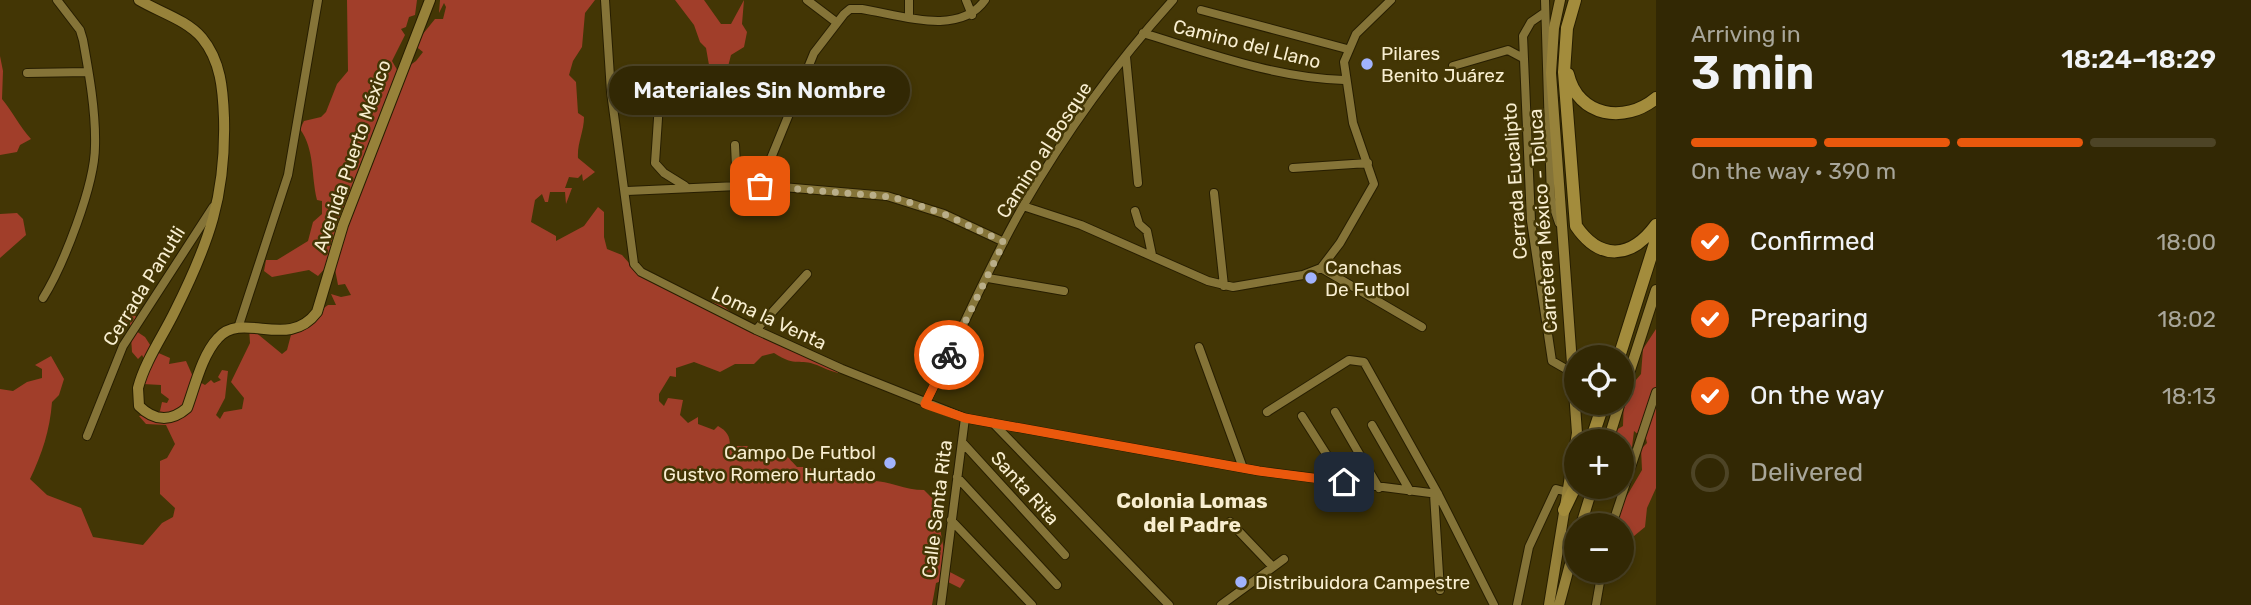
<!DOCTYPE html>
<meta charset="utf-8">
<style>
body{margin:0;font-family:Rubik,sans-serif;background:#3d3413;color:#f1f3f6;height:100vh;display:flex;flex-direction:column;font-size:26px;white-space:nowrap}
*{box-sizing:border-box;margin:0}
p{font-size:23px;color:#a8a69a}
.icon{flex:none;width:38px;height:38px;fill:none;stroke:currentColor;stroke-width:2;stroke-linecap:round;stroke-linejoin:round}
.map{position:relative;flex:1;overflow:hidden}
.panel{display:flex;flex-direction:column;background:#322804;width:595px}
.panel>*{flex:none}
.fabs{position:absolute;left:1564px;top:345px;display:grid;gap:14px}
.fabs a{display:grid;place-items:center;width:70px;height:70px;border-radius:50%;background:#322804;box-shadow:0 4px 10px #0003,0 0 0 2px #4d4426;font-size:35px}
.pin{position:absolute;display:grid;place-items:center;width:60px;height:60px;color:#fff;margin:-30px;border-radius:14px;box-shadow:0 4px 10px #0006}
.courier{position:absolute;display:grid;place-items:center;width:70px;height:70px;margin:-35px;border:5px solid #ea580c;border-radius:50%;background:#fff;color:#222;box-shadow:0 2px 9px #0007}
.bubble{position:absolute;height:49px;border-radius:24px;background:#322804;box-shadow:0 4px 10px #0003,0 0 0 2px #4d4426;font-size:23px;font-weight:600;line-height:49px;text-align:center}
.head em{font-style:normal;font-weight:600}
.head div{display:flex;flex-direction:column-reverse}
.head{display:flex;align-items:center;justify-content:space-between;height:119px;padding:0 35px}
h1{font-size:46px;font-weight:600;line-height:52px}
.bar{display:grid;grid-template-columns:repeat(4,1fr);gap:10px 7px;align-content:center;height:84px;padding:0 35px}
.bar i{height:9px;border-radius:5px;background:#4d4426}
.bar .current{background:#ea580c}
.bar p{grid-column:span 4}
ol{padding:0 35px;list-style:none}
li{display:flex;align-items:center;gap:21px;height:77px}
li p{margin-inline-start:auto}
li .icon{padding:7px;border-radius:50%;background:#ea580c;color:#fff;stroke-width:4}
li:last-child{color:#a8a69a}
li i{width:38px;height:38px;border:4px solid #4d4426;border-radius:50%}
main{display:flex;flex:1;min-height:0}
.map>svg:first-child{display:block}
.forest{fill:#a13e2a}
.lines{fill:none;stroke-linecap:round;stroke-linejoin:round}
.minor-casing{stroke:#271e00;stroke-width:10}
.major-casing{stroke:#271e00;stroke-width:12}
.highway-casing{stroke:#271e00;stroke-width:14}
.minor{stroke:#857438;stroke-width:8}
.major{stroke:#97823a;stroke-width:10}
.highway{stroke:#a38c3c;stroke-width:12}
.done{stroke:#b9ae89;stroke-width:7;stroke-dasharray:0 12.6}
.route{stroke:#ea580c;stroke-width:9}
.poi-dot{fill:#a1b3fd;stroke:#433605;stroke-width:2.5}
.labels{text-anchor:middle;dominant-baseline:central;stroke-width:5;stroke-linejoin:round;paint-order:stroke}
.street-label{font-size:19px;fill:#f8eed0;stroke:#433605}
.poi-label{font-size:19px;fill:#f8eed0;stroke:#433605;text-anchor:start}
.neighbourhood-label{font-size:21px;font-weight:bold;fill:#f8eed0;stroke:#433605}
</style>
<main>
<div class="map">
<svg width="1656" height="605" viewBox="0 0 1656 605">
<rect width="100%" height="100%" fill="#433605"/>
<path class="forest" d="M 347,0 L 417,0 L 415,15 L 409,17 L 406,27 L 401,29 L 405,35 L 392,61 L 399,73 L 416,61 L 423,52 L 414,45 L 435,19 L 443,19 L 446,7 L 444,3 L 439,13 L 440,0 L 595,0 L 585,13 L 582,47 L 573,61 L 569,75 L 576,82 L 578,113 L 584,117 C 584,132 577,143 578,158 L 595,172 L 583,181 L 582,174 L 578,178 L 569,177 L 565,188 L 572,188 L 566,204 L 565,192 L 550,192 L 548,202 L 545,202 L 542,194 L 535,200 L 531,222 L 556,236 L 556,241 L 584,226 L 598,207 L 604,212 L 604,237 L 607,249 L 622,255 L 637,272 L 685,295 L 722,305 L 733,314 L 763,328 L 816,360 L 838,362 L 838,373 C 830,371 824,368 817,365 C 799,358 797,368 774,353 L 762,356 L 754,364 L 735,364 L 720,372 L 694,362 L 676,368 L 676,377 L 670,376 L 659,394 L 659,401 L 664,406 L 668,398 L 683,400 L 680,415 L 688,423 L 698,417 L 698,424 L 714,430 L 718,426 C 727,431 730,436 730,446 L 747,446 L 761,455 L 786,455 L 797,467 C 816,466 821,475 835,478 C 845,479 848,477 857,483 C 881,475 900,490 924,490 L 940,506 L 941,534 L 948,571 L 965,580 L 960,588 L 944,580 L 936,583 L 932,605 L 0,605 L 0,389 L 13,391 L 27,382 L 42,378 L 42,369 L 35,365 L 51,356 L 64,379 L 59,395 L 52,402 C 50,430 42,454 30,479 L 47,495 L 81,508 L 93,537 L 143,545 L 162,523 L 173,517 L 175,508 L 160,494 L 160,461 L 167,458 L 175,444 L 166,425 L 146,424 L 139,416 L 160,411 L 162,402 L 167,403 L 169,399 L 161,393 L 161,385 L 143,384 L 148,366 L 142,355 L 138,359 L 132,352 L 130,322 L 118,322 L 119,315 L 133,313 L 136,317 L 136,331 L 145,337 L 154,351 L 170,358 L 169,364 L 186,361 L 194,379 L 205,385 L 211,380 L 214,383 L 221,380 L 218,377 L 222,370 L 228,371 L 225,398 L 216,415 L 220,419 L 224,412 L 242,409 L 244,398 L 231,382 L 250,343 L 249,327 L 282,354 L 287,350 L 292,331 L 328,305 L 336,305 L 331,294 L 341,297 L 351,295 L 345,284 L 338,285 L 334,264 L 329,264 L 318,276 L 309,270 L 272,277 L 264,271 L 266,260 L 277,260 L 308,241 L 313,222 L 322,214 L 322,201 L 317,200 C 311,176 315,150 300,129 L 304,121 L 321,117 L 326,112 L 337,84 L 348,71 Z
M 675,0 L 704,0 L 721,24 L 731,24 L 744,0 L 742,24 L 747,32 L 744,47 L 731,55 L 724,82 L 718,82 L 709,65 L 706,48 L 700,42 L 694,25 Z
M 0,56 L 3,71 L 2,99 C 13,112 19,126 31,139 L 20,145 L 17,152 L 0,155 Z
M 17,213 L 23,219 L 26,235 L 0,258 L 0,214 Z
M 1656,329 L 1656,488 L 1647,508 L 1645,527 L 1623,545 L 1622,554 L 1622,525 L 1618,511 L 1642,470 L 1641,449 L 1647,443 L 1645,434 L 1640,436 L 1634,431 L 1631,455 L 1622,464 L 1622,441 L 1608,441 L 1611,433 L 1623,426 L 1624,394 L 1641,374 L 1643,349 Z"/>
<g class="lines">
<defs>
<path id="minor" d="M 605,0 L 611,92 L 634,264 L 641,272 L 756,330 L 842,369 L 965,418 L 1259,471 L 1438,494
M 807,0 L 836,22
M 966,0 L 972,15
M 1545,0 L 1551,199 L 1559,223
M 1201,10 L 1347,49
M 1544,13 L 1531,22 L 1523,36 L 1531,221 L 1552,361 L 1573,373
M 909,17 L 909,0
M 1143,33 C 1208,53 1276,78 1344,80
M 1126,57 L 1138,183
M 1453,66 L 1508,50 L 1523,58
M 27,73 L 88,72
M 661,74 L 655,163 L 664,173 L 685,186
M 735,145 L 737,187
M 1293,168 L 1368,163
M 760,185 L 814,53 L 844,14 L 850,9 L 862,9 C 900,15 959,37 985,0
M 627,191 L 760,185 L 887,196 L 944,214 L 1004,242
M 1214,193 L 1224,286
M 1023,206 L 1081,225 L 1208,281 L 1233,287 L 1303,275 L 1321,268 L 1340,243 L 1374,184 L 1353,123 L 1344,62 L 1356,34 L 1391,0
M 1135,211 L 1139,224 L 1147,231 L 1152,255
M 1321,268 L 1422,327
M 988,278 L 1064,291
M 43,298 C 63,266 95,185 95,146 C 96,112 89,73 83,40 L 80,30 L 57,0
M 238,328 L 288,175 L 318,0
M 756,330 L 807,274
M 1199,347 L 1243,468
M 925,404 C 958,339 986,271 1022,208 C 1064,135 1117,62 1173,0
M 1267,412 L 1349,360 L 1364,362 L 1438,494 L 1494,605
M 1335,412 L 1379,488
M 1302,416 L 1344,482
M 993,423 L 1169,605
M 1372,425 L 1410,491
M 87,436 L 123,346 L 213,207
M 962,442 L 1065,555
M 957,477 L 1057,585
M 1434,494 L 1440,590
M 951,520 L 1032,605
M 1230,522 L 1272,566
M 1612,525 L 1656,392
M 941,605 L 965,418
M 1221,605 L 1284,559
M 1517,605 L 1529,547 L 1556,489 L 1567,492
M 1596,605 L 1602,570"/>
<path id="major" d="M 139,0 C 159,12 187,20 202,38 C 221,61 223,90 224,118 C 226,196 209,243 175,311 C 163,336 145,361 138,388 L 139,406 C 154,421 171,422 187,408 C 195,386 202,355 218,338 C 243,310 288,351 317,312 L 343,225 L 430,0
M 1622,395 L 1656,290
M 1608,441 L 1620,402
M 1581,525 L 1593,486
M 1549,605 L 1577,433 L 1551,73 L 1554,28 L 1560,0
M 1559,605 L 1577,538"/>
<path id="highway" d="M 1575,0 L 1567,28 L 1564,72 L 1576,226 C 1600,261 1631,259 1656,225
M 1568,74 C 1578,117 1625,124 1656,98
M 1619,357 L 1656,240
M 1591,441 L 1604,402
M 1564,510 L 1577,483"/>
</defs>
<use href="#minor" class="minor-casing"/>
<use href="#major" class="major-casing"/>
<use href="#highway" class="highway-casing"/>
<use href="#minor" class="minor"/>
<use href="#major" class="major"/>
<use href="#highway" class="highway"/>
</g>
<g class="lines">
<path class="done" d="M 760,186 L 893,197 L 944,214 L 1004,242 L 949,355"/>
<path class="route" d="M 949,355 L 925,404 L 965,418 L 1259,471 L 1344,482"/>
</g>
<g class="poi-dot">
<circle cx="1367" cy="64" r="7"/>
<circle cx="1311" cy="278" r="7"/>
<circle cx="890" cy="463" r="7"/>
<circle cx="1241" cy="582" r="7"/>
</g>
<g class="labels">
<g class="street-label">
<text transform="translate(1247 44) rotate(14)">Camino del Llano</text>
<text transform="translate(1044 150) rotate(-57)">Camino al Bosque</text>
<text transform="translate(352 156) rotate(-71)">Avenida Puerto México</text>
<text transform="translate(1515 181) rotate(-94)">Cerrada Eucalipto</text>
<text transform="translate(1543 221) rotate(-94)">Carretera México - Toluca</text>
<text transform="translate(144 286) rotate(-58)">Cerrada Panutli</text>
<text transform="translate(769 318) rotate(25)">Loma la Venta</text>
<text transform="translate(1025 488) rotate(48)">Santa Rita</text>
<text transform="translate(937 509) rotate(-83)">Calle Santa Rita</text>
</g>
<g class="poi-label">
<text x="1381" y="53">Pilares<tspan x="1381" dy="22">Benito Juárez</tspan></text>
<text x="1325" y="267">Canchas<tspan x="1325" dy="22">De Futbol</tspan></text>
<text x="876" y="452" text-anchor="end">Campo De Futbol<tspan x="876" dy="22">Gustvo Romero Hurtado</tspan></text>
<text x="1255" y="582">Distribuidora Campestre</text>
</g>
<g class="neighbourhood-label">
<text x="1192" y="500">Colonia Lomas<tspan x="1192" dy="24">del Padre</tspan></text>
</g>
</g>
</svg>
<div class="fabs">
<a><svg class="icon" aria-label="locate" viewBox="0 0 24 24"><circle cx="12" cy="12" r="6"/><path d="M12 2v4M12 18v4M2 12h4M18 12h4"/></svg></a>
<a>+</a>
<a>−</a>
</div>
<div class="pin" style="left:760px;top:186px;background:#ea580c"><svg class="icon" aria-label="bag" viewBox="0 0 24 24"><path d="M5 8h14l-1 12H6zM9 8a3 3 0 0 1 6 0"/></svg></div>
<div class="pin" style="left:1344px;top:482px;background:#1f2937"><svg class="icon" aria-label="home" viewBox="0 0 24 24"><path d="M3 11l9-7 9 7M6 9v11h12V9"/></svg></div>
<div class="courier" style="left:949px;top:355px"><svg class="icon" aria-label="bike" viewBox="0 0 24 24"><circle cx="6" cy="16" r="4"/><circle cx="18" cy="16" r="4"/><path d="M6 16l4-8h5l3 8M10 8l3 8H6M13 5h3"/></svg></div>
<div class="bubble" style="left:609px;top:66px;width:301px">Materiales Sin Nombre</div>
</div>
<section class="panel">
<div class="head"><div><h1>3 min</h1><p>Arriving in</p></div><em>18:24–18:29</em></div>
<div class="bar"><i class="current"></i><i class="current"></i><i class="current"></i><i></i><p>On the way · 390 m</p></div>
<ol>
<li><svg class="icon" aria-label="check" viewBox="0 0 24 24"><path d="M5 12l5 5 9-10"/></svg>Confirmed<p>18:00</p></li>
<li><svg class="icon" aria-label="check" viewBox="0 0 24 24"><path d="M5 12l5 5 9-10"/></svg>Preparing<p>18:02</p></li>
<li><svg class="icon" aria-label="check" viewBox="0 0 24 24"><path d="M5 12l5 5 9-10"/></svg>On the way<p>18:13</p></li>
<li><i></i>Delivered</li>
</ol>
</section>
</main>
